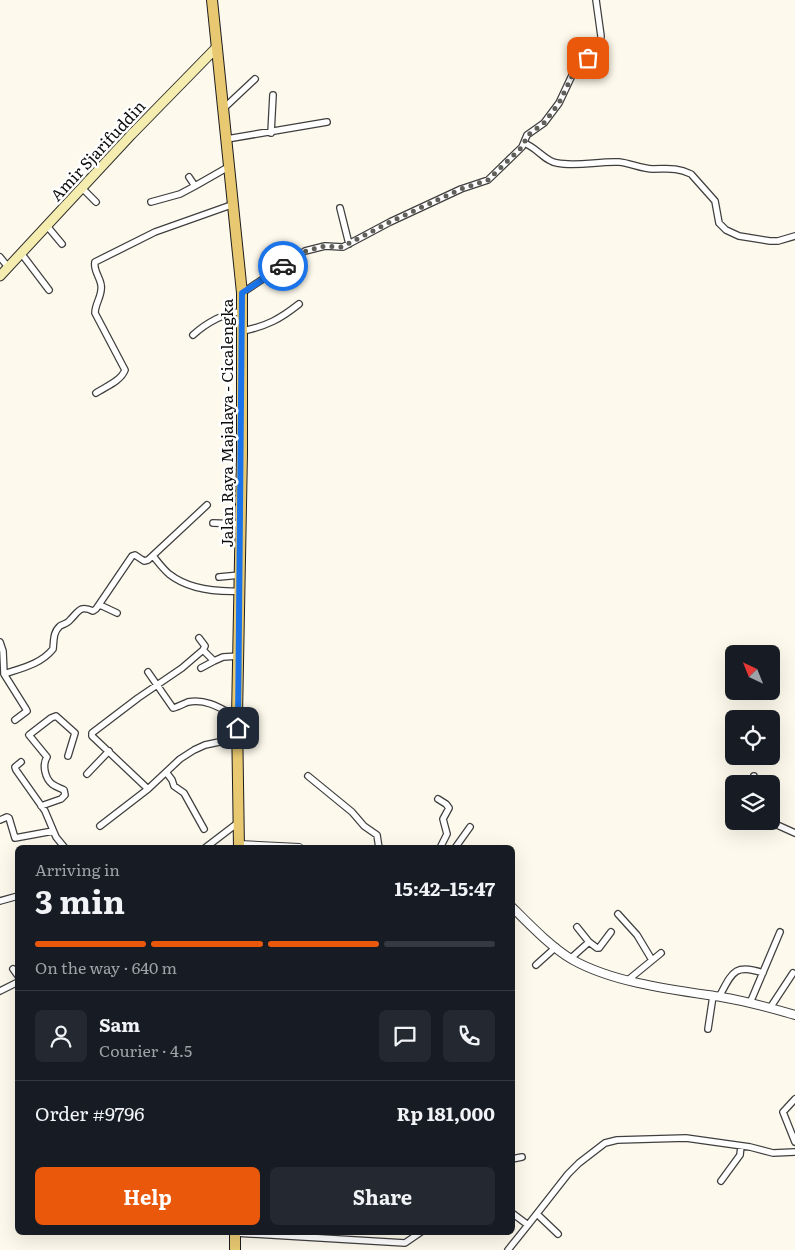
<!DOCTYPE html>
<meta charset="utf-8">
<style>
body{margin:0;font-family:Literata,serif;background:#242831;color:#f1f3f6;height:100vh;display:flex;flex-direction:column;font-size:19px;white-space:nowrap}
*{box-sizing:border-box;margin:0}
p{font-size:16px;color:#9ea1a6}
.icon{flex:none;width:28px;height:28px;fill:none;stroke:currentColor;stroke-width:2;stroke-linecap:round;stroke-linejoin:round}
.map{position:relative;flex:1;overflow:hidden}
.panel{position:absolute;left:15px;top:845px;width:500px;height:390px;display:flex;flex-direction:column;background:#171b24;border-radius:8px;box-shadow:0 5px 20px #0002}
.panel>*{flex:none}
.needle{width:32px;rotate:317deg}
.tools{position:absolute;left:725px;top:645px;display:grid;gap:10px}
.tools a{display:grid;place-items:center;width:55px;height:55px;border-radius:8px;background:#171b24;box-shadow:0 5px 20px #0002;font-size:25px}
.pin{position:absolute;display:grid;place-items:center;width:42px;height:42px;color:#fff;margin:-21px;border-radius:10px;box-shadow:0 2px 8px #0006}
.courier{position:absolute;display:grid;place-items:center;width:50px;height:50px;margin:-25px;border:4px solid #1a73e8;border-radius:50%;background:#fff;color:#222;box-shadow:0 1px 6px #0007}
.headline em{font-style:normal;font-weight:700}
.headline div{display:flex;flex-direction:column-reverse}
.headline{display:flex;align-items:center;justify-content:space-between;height:85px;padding:0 20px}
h1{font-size:32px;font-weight:700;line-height:38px}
.bar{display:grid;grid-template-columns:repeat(4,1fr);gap:8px 5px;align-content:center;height:60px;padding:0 20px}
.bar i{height:6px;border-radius:4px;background:#363941}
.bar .on{background:#ea580c}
.bar p{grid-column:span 4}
.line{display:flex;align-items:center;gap:12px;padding:0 20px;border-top:1px solid #363941}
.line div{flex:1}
.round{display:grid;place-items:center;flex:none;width:52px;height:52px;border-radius:8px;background:#242831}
.button{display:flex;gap:10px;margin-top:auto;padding:10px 20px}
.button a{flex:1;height:58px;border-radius:8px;background:#ea580c;color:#fff;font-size:20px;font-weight:700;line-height:58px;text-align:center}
.button a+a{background:#242831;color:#f1f3f6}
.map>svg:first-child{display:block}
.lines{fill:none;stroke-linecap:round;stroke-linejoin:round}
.minor-casing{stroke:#3f3f3f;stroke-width:8}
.tertiary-casing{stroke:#3f3f3f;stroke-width:10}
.secondary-casing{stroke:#2e2e2e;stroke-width:11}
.primary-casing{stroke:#1d1d1d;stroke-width:12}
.minor{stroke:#fff;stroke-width:5.5}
.tertiary{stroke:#fff;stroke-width:8}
.secondary{stroke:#f5ecaf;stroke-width:9}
.primary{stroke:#e8c971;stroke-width:10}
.done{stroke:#605f5a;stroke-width:5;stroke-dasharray:0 9}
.route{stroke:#1a73e8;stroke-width:6}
.labels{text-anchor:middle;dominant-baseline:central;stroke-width:5;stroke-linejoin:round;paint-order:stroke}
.street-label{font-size:16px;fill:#0c0c0c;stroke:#fff}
</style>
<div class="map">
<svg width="795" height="1250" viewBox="0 0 795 1250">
<rect width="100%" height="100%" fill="#fdf9ec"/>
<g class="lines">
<defs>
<path id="minor" d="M 223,109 L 255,79
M 271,133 L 273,95
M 227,139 L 327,122
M 524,143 C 536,147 546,162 557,163 C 577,167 598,161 619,162 C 630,163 642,169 653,169 C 668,169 676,167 691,174 L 715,201 L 719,223 L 726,230 L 739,236 L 770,241 L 778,241 L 795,236
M 189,177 L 195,186 L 230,166
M 82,188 L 96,202
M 151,202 L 180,194 L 195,186
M 340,208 L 349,244
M 47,226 L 62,244
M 21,253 L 49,290
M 0,257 L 8,267
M 242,293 L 305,251 L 325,246 L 343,247 L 390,222 L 461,189 L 488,180 L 522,147 L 527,135 L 544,123 L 559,103 L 575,69 L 595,50 L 600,43 L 601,36 L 596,0
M 243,331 C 267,326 280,319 299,304
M 193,335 C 205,324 226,311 243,312
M 96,393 C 105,387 121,381 125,370 L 95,313 C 95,303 103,295 101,285 C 100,277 93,270 95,262 L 155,232 L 234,204
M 213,523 L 241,524
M 153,556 C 158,562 163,569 169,574 C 188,589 216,592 240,591
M 219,577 L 240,575
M 100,605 L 117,613
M 199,638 L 205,646 L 203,650
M 0,642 L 3,651 L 4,674 L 26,709 L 27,711 L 15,720
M 201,668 L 214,661
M 148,672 L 173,708 C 178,707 183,704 188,702 C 206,698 222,709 237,717
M 4,674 C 22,668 41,664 53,649 C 54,640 53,632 60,626 C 64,624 68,623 70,620 C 79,611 80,605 93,611 L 96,609 L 132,556 L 135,555 L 144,561 L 148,560 L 207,505
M 21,762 L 15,767 L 16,770 L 45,811 L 56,837 L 65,848
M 166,772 L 172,780 L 174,786 L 184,793 L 204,829
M 87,774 L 109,751
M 308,776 L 352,812 L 364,826 L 377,835 L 379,848
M 754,776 L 756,784
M 148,789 L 92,736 L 92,733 L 138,698 L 182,668 L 203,650 L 214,661 L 223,657 L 239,656
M 438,799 L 446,804 L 449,808 L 443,819 L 447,834 L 440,848
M 41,806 L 61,799 L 65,795 L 64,790 C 60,788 56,787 52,784 C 45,778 42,765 47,757 L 29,735 L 51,718 L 56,716 L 75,733 L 68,756
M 0,820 L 7,817 L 9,818 L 15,838 L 53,831
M 771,820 L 775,824 L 795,833
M 100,826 L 148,789 L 180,759 L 194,750 L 205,745 L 238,738
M 205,848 L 239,822
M 455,848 L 470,827
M 0,901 L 18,896
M 618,914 L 637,935 L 652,960
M 577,927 L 589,942
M 570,959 L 589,942 L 597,948 L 599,948 L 611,932
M 536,965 L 556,947
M 13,969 L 18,976
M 628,980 L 661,953
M 0,991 L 18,982
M 719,997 C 732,973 734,963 763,973
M 750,1003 L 780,932
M 770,1008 L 793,973
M 708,1029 L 713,996
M 795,1099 L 783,1112 L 795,1142
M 512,1159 L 522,1157
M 721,1181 L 740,1155 L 741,1146
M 537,1214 L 558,1234
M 528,1225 L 568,1174 L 579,1163 L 605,1143 L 617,1140 L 686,1138 L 750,1147 L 773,1153 L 795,1152
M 235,1233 L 405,1243 L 421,1232
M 508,1250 L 528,1225 L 512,1213"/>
<path id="tertiary" d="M 239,845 L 299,848
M 512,907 C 529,924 552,948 573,960 C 614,983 674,990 721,997 C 746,1001 771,1008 795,1015"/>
<path id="secondary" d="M 0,276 L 131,135 L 217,47"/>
<path id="primary" d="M 212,0 L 242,293 L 242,453 L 237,717 L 239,848
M 235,1250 L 235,1232"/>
</defs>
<use href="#minor" class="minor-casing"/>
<use href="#tertiary" class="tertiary-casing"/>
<use href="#secondary" class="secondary-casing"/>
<use href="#primary" class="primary-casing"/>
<use href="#minor" class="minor"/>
<use href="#tertiary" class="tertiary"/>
<use href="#secondary" class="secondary"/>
<use href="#primary" class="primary"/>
</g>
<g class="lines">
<path class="done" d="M 283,266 L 306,251 L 325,246 L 342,247 L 390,222 L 461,189 L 488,180 L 522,147 L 528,135 L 544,123 L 559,103 L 575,70 L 588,58"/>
<path class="route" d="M 238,728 L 242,293 L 283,266"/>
</g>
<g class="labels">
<g class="street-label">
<text transform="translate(97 150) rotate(-47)">Amir Sjarifuddin</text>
<text transform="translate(226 423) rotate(-90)">Jalan Raya Majalaya - Cicalengka</text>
</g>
</g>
</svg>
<div class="tools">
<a><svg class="needle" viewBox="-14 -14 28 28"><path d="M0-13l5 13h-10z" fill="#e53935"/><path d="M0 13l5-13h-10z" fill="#9ea1a6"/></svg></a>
<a><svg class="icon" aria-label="locate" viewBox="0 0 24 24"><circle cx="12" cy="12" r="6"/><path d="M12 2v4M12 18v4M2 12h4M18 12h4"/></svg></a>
<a><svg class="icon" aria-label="layers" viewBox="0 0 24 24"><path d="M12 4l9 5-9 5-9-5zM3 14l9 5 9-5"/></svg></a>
</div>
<div class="pin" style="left:588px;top:58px;background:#ea580c"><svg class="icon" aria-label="bag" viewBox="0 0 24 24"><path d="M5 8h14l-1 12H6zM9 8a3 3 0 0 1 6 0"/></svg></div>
<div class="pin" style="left:238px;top:728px;background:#1f2937"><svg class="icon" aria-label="home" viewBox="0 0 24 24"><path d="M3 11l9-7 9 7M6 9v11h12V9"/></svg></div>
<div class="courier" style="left:283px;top:266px"><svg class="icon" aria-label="car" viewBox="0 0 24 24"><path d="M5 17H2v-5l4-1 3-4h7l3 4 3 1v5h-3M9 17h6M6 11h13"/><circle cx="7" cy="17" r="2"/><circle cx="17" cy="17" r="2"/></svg></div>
<section class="panel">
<div class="headline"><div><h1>3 min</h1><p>Arriving in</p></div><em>15:42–15:47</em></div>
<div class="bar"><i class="on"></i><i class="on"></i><i class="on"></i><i></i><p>On the way · 640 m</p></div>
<div class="line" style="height:90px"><a class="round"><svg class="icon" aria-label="person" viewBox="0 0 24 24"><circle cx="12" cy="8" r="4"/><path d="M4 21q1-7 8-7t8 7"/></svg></a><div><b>Sam</b><p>Courier · 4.5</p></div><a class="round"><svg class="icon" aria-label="chat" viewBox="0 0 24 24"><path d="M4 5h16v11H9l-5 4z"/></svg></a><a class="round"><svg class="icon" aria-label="phone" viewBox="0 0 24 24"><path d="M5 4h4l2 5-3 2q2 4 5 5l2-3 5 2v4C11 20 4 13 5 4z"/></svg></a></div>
<div class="line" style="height:65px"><div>Order #9796</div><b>Rp 181,000</b></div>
<div class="button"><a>Help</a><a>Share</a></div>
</section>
</div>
